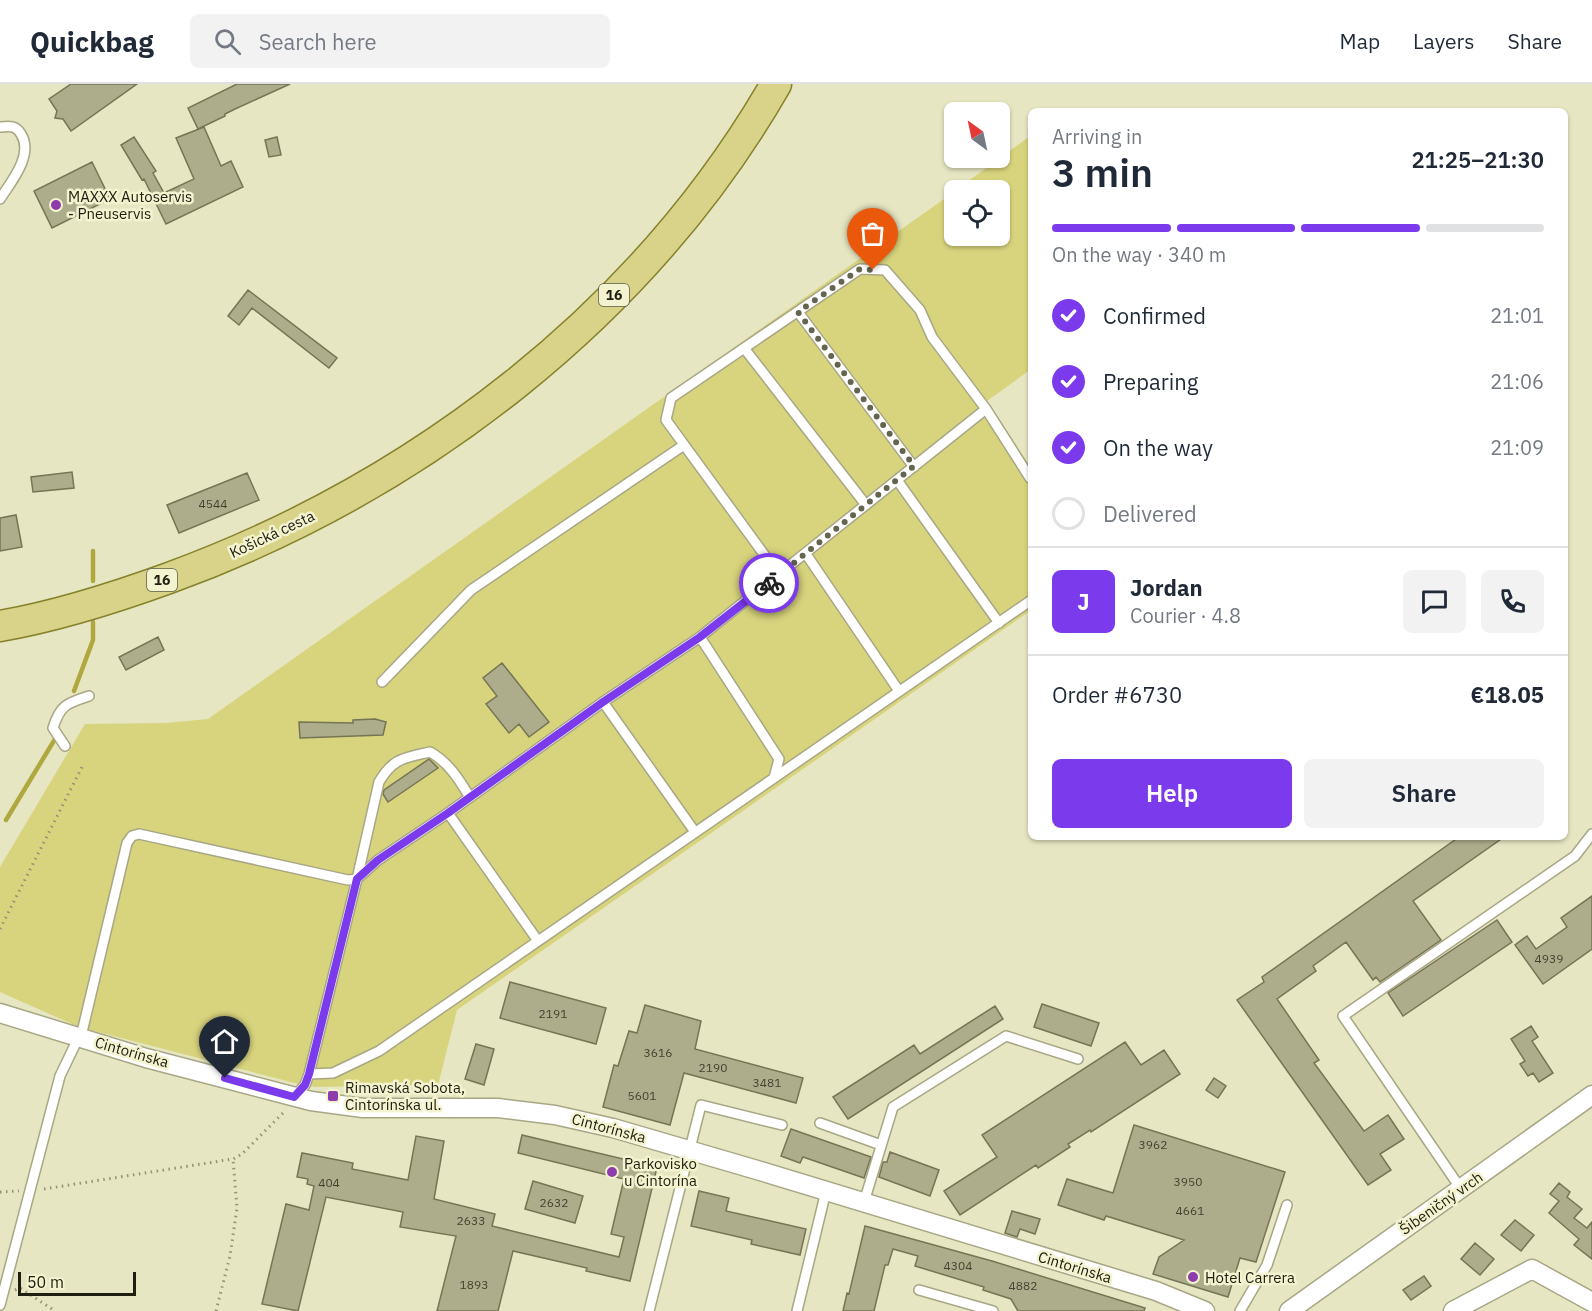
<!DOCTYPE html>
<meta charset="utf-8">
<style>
body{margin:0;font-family:"IBM Plex Sans",sans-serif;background:#f2f2f3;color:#1f2937;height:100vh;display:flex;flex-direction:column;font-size:22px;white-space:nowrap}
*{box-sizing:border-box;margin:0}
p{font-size:20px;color:#747a83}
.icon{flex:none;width:33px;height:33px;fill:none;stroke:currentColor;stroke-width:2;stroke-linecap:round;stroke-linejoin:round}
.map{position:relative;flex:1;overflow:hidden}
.side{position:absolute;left:1028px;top:24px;width:540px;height:732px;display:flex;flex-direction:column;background:#fff;border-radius:9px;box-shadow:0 2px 4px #0004}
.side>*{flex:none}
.needle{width:39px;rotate:327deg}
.controls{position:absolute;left:944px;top:18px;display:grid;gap:12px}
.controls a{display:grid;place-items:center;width:66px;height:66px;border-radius:9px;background:#fff;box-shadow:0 2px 4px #0004;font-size:30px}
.scale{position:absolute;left:18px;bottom:15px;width:118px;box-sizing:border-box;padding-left:6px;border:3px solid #1e1e11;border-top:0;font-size:16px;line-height:21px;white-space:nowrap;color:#1e1e11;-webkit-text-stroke:4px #f4f3cf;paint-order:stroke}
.pin{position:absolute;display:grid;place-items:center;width:51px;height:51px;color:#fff;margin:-62px -26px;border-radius:50% 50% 50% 0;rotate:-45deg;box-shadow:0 0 6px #0007}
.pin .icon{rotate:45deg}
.courier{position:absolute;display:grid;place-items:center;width:60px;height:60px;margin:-30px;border:4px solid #7c3aed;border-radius:50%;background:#fff;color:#222;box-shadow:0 2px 8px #0007}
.summary em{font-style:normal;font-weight:600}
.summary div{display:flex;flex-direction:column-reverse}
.summary{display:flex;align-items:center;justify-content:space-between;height:102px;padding:0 24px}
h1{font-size:39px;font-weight:600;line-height:45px}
.bar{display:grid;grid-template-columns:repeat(4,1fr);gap:9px 6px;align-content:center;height:72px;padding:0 24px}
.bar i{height:8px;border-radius:4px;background:#e0e1e3}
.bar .current{background:#7c3aed}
.bar p{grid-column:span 4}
.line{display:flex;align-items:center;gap:15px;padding:0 24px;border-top:2px solid #e0e1e3}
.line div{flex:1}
.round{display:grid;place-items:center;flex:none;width:63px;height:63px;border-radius:9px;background:#f2f2f3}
ol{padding:0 24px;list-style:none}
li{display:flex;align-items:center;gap:18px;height:66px}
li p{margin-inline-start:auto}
li .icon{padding:6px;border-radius:50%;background:#7c3aed;color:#fff;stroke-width:4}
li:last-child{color:#747a83}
li i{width:33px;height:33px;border:3px solid #e0e1e3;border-radius:50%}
.primary-button{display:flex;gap:12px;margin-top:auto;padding:12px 24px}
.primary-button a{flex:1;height:69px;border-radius:9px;background:#7c3aed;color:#fff;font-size:24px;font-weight:600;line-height:69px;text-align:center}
.primary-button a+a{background:#f2f2f3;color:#1f2937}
header{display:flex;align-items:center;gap:36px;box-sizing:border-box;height:84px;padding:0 30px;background:#fff;border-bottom:2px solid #e0e1e3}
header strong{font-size:28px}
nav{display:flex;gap:33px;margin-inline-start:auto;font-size:21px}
.search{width:420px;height:54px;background:#f2f2f3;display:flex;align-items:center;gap:15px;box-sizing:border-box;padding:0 21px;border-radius:9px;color:#747a83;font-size:22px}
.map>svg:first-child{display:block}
.green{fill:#d8d47d}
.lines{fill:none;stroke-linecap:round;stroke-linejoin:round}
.stream{stroke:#afa83f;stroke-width:4.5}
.building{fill:#aead8b;stroke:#757454;stroke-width:1.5}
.lane-casing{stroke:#a8a785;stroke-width:12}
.street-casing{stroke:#a8a785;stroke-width:21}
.primary-casing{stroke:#86812b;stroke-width:33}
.path{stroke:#939278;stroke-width:3;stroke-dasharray:1.5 4.5;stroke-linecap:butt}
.lane{stroke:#fff;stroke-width:9}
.street{stroke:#fff;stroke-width:18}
.primary{stroke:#d8d388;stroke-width:30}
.done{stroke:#64644f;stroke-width:6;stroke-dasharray:0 10.8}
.route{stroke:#7c3aed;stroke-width:8}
.poi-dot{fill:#8e3cab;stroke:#f4f3cf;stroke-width:2}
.labels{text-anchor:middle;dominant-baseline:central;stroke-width:5;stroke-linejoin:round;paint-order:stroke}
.number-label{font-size:12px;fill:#424230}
.shield{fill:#f4f3cf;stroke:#5e5e4a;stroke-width:1.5}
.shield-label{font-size:14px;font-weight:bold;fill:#1e1e11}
.poi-label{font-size:15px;fill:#1e1e11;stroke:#f4f3cf;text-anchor:start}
.street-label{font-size:15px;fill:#1e1e11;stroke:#f4f3cf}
</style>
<header>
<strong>Quickbag</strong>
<div class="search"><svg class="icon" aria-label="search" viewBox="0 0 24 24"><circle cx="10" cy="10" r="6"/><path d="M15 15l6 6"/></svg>Search here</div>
<nav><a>Map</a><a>Layers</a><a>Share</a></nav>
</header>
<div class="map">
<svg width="1592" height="1227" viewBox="0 0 1592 1227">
<rect width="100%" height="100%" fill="#e7e6c2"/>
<path class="green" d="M 1030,52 L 1030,286 L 987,317 L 1030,382 L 1030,527 L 457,926 L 438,1001 L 316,1003 L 302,1001 L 79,943 L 0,908 L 0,783 L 85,640 L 165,639 L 208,635 L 954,108 L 954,152 L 999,152 L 999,106 L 956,106 Z"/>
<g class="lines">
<path class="stream" d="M 93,467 L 93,497
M 74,607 L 93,556 L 93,538
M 6,736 L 55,655"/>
</g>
<path class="building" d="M 71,0 L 137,0 L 71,47 L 63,35 L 55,34 L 57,27 L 49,15 Z
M 237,0 L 290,0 L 235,25 L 225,30 L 225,32 L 198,45 L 188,24 Z
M 204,43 L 221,82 L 231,77 L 243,103 L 166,140 L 144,95 L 142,96 L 121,61 L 134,53 L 156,87 L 153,89 L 164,109 L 194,95 L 176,54 Z
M 277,53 L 281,71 L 269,73 L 265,56 Z
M 92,78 L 110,115 L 52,144 L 34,107 Z
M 248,206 L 337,274 L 329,284 L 252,224 L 239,241 L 228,232 Z
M 72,388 L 74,404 L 33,408 L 31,393 Z
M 247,389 L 259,416 L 179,449 L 167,421 Z
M 16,431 L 22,463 L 0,467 L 0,434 Z
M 158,553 L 164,566 L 126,586 L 119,573 Z
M 502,579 L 549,638 L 529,653 L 519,640 L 509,649 L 486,620 L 497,612 L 483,594 Z
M 375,635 L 386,638 L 383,651 L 300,654 L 299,638 L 353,639 L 353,636 Z
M 429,675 L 438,684 L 388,718 L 383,710 L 384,706 Z
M 1459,753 L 1504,753 L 1413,817 L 1441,856 L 1380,898 L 1376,893 L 1373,896 L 1346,858 L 1313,882 L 1316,887 L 1277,915 L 1319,976 L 1314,979 L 1364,1047 L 1388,1031 L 1404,1055 L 1380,1070 L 1391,1086 L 1368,1101 L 1237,916 L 1264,898 L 1262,893 Z
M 1592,812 L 1592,865 L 1543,900 L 1515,861 L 1527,852 L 1536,865 L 1567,843 L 1561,834 Z
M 1497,836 L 1512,858 L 1403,932 L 1388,909 Z
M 510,898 L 606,924 L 596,960 L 500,934 Z
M 1042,920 L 1099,939 L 1091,962 L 1034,943 Z
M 645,921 L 701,937 L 695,965 L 803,994 L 796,1019 L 684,989 L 670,1041 L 603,1023 L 614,981 L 618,982 L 629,947 L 637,949 Z
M 995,922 L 1003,935 L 848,1035 L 833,1013 L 914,961 L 920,970 Z
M 1531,942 L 1538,953 L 1532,957 L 1553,989 L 1539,998 L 1533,989 L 1528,992 L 1520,980 L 1525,977 L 1511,955 Z
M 1125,958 L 1141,981 L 1164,966 L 1180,990 L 1091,1048 L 1090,1046 L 1068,1060 L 1070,1063 L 1038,1084 L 1036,1081 L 960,1131 L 944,1107 L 997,1073 L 982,1051 Z
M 476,960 L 494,965 L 484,1001 L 465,995 Z
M 1214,994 L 1226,1002 L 1218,1014 L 1206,1006 Z
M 1134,1041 L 1285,1088 L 1256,1178 L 1240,1174 L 1228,1213 L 1153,1190 L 1159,1173 L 1184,1156 L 1106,1132 L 1104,1136 L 1058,1121 L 1067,1095 L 1113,1109 Z
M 791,1045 L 871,1073 L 864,1094 L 803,1073 L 800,1079 L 781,1072 Z
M 522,1051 L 657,1083 L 630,1197 L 586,1187 L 587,1184 L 513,1167 L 498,1227 L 437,1227 L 456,1152 L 400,1143 L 403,1128 L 326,1113 L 298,1227 L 262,1220 L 286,1120 L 309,1126 L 314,1102 L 307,1100 L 308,1095 L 297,1093 L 302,1069 L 353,1079 L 352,1085 L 408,1096 L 416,1052 L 444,1057 L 434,1115 L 495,1130 L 492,1142 L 619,1173 L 624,1153 L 611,1150 L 624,1095 L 518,1069 Z
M 890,1068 L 939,1086 L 930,1112 L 879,1093 L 883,1078 L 887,1078 Z
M 533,1097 L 583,1112 L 575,1139 L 525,1125 Z
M 1559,1099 L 1570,1108 L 1567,1113 L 1582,1125 L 1574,1134 L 1587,1144 L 1592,1138 L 1592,1175 L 1574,1161 L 1579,1155 L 1549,1129 L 1559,1117 L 1550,1110 Z
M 699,1107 L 729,1114 L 726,1127 L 806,1145 L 800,1171 L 751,1160 L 752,1156 L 691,1142 Z
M 1012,1127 L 1040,1135 L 1035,1150 L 1020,1145 L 1017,1153 L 1005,1149 Z
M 1515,1136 L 1534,1151 L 1521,1167 L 1501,1151 Z
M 865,1142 L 992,1177 L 1145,1224 L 1144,1227 L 1018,1227 L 1011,1215 L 983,1206 L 984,1203 L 915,1182 L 918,1172 L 893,1165 L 888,1181 L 885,1181 L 874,1227 L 843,1227 L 847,1209 L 849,1210 Z
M 1475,1159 L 1494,1175 L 1480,1191 L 1461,1175 Z
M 1424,1192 L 1431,1202 L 1411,1216 L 1403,1206 Z"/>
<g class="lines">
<defs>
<path id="lane" d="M 0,43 C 9,42 16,41 21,50 C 34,71 11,98 0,115
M 798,228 L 914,383
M 744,264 L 866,421
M 897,396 L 999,539
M 806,470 L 899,607
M 779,491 L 666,336 L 671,314 L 860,185 L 885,186 L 920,226 L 932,253 L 986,325 L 1030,394
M 382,598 L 471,506 L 684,361
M 603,618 L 695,748
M 65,662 L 53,644 C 60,621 67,619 89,612
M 774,694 L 1030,517
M 448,729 L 538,857
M 309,990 L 333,989 L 379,967 L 774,694 L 779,675 L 700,553
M 294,1013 L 305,1001 L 309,990 L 357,795 L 378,776 L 448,729 L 603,618 L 700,553 L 986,325
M 820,1039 L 881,1061
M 1461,1105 L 1343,932 L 1575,772 L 1592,750
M 864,1118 L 893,1023 L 1006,952 L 1078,975
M 919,1206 L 993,1227
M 0,1221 L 60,992 L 83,944 L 127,759 L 132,752 L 139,750 L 348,796 L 357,795 L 379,698 C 393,674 404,674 430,668 C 448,678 459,695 469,712
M 649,1227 L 701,1021 L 782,1041
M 797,1227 L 826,1107
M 1240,1227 L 1267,1181 L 1287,1121"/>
<path id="street" d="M 0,929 L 146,974 L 311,1017 L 363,1024 L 498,1024 L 555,1031 L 613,1044 L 757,1086 L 1156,1207 L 1205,1227
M 1289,1227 L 1592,1011
M 1453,1227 L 1532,1185 L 1592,1218"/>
<path id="primary" d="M 0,542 C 58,532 114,514 169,494 C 418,403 643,231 776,0"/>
</defs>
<use href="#lane" class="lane-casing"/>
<use href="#street" class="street-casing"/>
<use href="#primary" class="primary-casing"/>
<path class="path" d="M 0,845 L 82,683
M 44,1105 L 233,1075 L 242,1070 L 285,1027
M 0,1108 L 19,1107
M 15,1206 L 20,1204 L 55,1227
M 216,1227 L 230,1172 L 237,1124 L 233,1075"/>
<use href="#lane" class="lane"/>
<use href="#street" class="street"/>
<use href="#primary" class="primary"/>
</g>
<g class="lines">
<path class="done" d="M 769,499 L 914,382 L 798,228 L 860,185 L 873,186"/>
<path class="route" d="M 225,994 L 294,1013 L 305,1001 L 309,990 L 357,795 L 378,776 L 448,729 L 603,618 L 700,553 L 769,499"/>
</g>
<g class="poi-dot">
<circle cx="56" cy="121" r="6"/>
<rect x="327" y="1006" width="12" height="12" rx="3"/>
<circle cx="612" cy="1088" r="6"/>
<circle cx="1193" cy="1193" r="6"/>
</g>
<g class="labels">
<g class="number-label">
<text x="213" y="419">4544</text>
<text x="1549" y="874">4939</text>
<text x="553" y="929">2191</text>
<text x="658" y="968">3616</text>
<text x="713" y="983">2190</text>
<text x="767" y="998">3481</text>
<text x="642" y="1011">5601</text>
<text x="1153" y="1060">3962</text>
<text x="1188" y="1097">3950</text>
<text x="329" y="1098">404</text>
<text x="554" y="1118">2632</text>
<text x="1190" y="1126">4661</text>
<text x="471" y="1136">2633</text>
<text x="958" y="1181">4304</text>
<text x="474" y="1200">1893</text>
<text x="1023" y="1201">4882</text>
</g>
<g class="shield">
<rect x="599" y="200" width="30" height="22" rx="4.5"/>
<rect x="147" y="485" width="30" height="22" rx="4.5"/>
</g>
<g class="shield-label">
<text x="614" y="211">16</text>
<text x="162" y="496">16</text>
</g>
<g class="poi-label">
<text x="68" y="112">MAXXX Autoservis<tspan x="68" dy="17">- Pneuservis</tspan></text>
<text x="345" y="1003">Rimavská Sobota,<tspan x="345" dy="17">Cintorínska ul.</tspan></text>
<text x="624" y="1079">Parkovisko<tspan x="624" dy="17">u Cintorína</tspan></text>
<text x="1205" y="1193">Hotel Carrera</text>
</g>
<g class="street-label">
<text transform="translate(272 450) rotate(-25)">Košická cesta</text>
<text transform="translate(132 968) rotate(16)">Cintorínska</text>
<text transform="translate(609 1044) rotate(15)">Cintorínska</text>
<text transform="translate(1441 1119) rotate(-35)">Šibeničný vrch</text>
<text transform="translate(1075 1183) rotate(17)">Cintorínska</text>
</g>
</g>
</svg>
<div class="controls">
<a><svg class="needle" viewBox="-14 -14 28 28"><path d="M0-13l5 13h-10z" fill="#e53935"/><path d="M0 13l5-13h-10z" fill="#747a83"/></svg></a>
<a><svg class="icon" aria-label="locate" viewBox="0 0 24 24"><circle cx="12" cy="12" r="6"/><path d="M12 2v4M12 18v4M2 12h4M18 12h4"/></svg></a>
</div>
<div class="scale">50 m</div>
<div class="pin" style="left:873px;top:186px;background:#ea580c"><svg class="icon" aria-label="bag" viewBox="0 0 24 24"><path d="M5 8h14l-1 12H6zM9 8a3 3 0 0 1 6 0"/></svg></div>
<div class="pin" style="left:225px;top:994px;background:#1f2937"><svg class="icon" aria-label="home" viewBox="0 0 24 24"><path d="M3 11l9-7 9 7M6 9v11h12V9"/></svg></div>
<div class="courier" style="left:769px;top:499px"><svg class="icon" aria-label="bike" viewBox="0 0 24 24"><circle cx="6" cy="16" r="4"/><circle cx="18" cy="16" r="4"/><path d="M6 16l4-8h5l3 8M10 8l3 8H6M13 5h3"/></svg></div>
<section class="side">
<div class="summary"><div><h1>3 min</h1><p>Arriving in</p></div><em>21:25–21:30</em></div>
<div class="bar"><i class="current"></i><i class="current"></i><i class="current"></i><i></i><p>On the way · 340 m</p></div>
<ol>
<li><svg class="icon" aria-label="check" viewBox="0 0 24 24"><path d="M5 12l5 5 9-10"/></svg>Confirmed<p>21:01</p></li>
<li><svg class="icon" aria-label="check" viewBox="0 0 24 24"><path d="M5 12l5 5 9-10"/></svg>Preparing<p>21:06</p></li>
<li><svg class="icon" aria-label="check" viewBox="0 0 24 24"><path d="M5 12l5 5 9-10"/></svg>On the way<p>21:09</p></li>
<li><i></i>Delivered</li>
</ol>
<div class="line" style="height:108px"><b class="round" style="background:#7c3aed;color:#fff">J</b><div><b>Jordan</b><p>Courier · 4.8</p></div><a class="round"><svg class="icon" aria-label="chat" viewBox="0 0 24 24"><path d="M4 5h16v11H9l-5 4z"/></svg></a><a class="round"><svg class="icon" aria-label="phone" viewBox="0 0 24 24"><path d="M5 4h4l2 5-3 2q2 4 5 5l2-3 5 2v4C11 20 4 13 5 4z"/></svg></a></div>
<div class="line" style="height:78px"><div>Order #6730</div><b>€18.05</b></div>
<div class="primary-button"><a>Help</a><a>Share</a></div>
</section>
</div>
